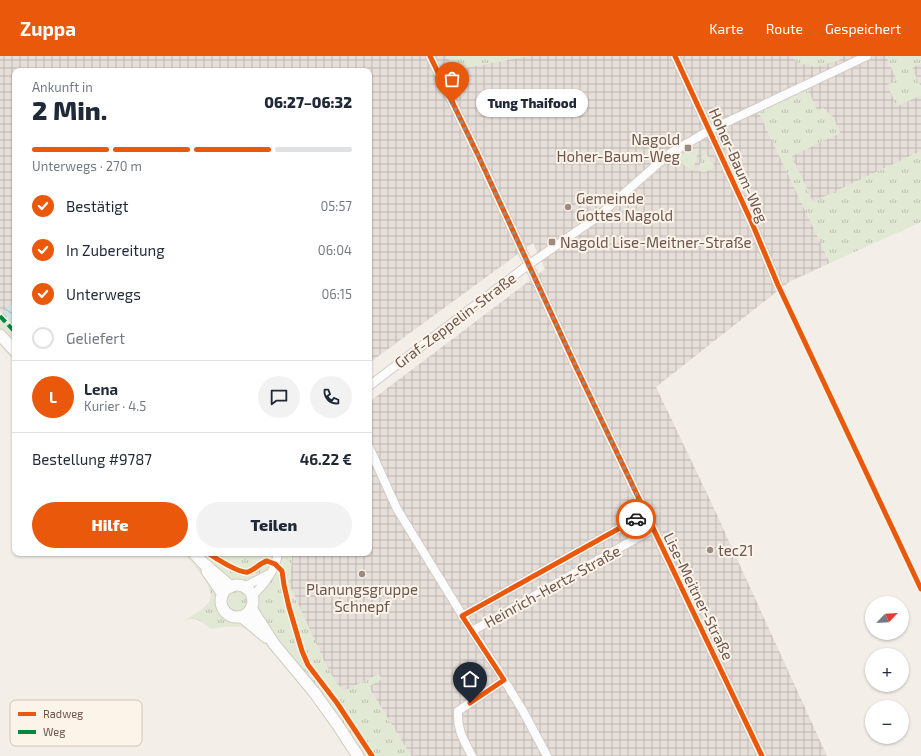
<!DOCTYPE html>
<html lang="de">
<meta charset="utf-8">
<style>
body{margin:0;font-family:"Exo 2",sans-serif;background:#f2f2f3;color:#1f2937;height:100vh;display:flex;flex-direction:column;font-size:15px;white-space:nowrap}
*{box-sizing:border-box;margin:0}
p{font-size:13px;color:#747a83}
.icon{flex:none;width:22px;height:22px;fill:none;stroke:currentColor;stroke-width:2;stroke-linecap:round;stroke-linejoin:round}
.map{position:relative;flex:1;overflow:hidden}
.drawer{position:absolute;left:12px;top:12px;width:360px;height:488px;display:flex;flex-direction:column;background:#fff;border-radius:8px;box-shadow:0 1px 3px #0004}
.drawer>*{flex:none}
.needle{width:26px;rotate:65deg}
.controls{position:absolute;left:865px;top:540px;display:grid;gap:8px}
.controls a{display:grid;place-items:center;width:44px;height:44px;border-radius:50%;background:#fff;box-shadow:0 1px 3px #0004;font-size:20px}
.pin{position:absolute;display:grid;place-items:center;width:34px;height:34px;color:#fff;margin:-41px -17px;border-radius:50% 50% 50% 0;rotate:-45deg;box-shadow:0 0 4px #0007}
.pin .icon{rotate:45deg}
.courier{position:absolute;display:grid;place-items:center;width:40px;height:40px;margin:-20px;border:3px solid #ea580c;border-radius:50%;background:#fff;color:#222;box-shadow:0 1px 5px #0007}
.bubble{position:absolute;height:28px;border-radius:14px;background:#fff;box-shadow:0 1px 3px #0004;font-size:13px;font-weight:800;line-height:28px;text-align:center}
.headline em{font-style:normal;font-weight:800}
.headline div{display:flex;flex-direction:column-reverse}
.headline{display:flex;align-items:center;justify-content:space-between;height:68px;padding:0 20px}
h1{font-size:26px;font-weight:800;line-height:30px}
.bar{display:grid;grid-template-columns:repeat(4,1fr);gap:6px 4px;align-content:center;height:48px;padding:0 20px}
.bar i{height:5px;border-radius:3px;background:#e0e1e3}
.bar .selected{background:#ea580c}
.bar p{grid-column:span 4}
.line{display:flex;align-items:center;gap:10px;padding:0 20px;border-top:1px solid #e0e1e3}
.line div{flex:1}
.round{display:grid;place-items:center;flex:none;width:42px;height:42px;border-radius:21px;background:#f2f2f3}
ol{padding:0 20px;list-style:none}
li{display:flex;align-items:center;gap:12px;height:44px}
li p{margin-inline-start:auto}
li .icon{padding:4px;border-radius:50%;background:#ea580c;color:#fff;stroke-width:4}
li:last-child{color:#747a83}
li i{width:22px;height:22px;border:2px solid #e0e1e3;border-radius:50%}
.action{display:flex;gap:8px;margin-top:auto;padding:8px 20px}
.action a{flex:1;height:46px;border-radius:24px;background:#ea580c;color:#fff;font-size:16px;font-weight:800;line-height:46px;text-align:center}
.action a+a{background:#f2f2f3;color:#1f2937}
header{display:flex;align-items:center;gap:24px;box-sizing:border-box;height:56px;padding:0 20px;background:#ea580c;color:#fff}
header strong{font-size:19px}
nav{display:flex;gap:22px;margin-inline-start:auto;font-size:14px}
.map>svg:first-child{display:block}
.industrial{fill:url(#industrial-grid)}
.grass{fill:url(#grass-tufts)}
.water{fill:url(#water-waves)}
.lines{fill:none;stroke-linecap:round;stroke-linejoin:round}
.street-casing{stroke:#d2cbc7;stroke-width:10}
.secondary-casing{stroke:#d2cbc4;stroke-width:13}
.street{stroke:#fdfcfc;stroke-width:8}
.secondary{stroke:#fdfcfc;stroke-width:11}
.quiet{stroke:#00873e;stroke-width:4;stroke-dasharray:8 4;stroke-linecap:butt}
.cycleway-casing{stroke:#fcf3e9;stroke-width:8}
.cycleway{stroke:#e8590c;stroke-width:5}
.done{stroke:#9c8b83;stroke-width:4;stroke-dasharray:0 7.2}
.route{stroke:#ea580c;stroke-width:5}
.poi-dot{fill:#9c8b83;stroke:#fcf3e9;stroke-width:1.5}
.labels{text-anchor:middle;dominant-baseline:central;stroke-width:4;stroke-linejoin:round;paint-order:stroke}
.poi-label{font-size:15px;fill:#6d564d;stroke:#fcf3e9;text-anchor:start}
.street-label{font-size:15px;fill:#6d564d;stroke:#fcf3e9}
.key{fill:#fcf3e9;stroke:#d1c4ba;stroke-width:1}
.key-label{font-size:11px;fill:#6d564d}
</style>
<header>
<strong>Zuppa</strong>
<nav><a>Karte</a><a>Route</a><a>Gespeichert</a></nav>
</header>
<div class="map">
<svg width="921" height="700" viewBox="0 0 921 700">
<defs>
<pattern id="industrial-grid" width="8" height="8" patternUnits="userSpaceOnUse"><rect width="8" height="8" fill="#e5ded9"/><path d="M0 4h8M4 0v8" fill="none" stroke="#beb7b2"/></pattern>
<pattern id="grass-tufts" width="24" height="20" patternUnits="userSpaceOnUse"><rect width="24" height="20" fill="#e1e8d4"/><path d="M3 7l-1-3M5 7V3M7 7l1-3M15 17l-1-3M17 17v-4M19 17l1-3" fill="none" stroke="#bbbfae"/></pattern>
<pattern id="water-waves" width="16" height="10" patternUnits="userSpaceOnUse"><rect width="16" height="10" fill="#cce1e2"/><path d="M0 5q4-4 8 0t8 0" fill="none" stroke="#aab9b9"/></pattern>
</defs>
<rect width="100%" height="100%" fill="#f3eee8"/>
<path class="industrial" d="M 0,0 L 447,0 L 454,14 L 528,0 L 793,0 L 797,7 L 840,4 L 838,0 L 886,0 L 897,24 L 897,50 L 921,39 L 921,95 L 813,146 L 791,100 L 840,77 L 833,61 L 817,55 L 808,34 L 759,57 L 830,207 L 789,226 L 656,331 L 712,448 L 827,700 L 411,700 L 368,630 L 379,618 L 344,635 L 336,627 L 324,605 L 290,530 L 292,497 L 369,497 L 369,346 L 545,213 L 533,187 L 369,307 L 369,15 L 15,15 L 15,271 L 0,255 Z
M 921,7 L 921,31 L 912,12 Z"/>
<path class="grass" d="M 447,0 L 528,0 L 454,14 Z
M 793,0 L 838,0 L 840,4 L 816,11 L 797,7 Z
M 886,0 L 921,0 L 921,7 L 912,12 L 921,31 L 921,39 L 897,50 L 887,29 L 897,24 Z
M 808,34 L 817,54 L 823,52 L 833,61 L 840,77 L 792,100 L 813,146 L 921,95 L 921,166 L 830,207 L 759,57 Z
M 699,92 L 693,115 L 679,106 L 678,103 C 683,95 691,94 699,92 Z
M 703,93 L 714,109 L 712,114 L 704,116 L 698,115 Z
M 0,260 L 15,276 L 15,306 L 0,289 Z
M 183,497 L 292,497 L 290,530 L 324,605 L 336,627 L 344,635 L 379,618 L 382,623 L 368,631 L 411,700 L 351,700 C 323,660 297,617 261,585 C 256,581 252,576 247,573 C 236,568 222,571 211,573 C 200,565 197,560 184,565 C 192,559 204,554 209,546 C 218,533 191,506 183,497 Z"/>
<path class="water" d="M 11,249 L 15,252 L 15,270 L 3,256 L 5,252 Z"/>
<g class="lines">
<defs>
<path id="street" d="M 430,0 L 477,97 L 576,311 L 762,700
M 675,0 L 752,167 L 778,229
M 369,330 L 528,209 L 596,162 L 669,98 L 710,74 L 867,0
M 369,391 L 397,453 L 472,575 L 498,614 L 523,655 L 547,700
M 244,531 L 269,518
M 252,540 C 264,529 276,513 278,497
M 462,560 L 645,458
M 472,575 L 653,473
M 472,700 C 463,683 457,674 458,655 L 504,624"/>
<path id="secondary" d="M 0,279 L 15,295
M 194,497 L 202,506 L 231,531
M 207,515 L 223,538
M221 545a16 16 0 1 1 32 0a16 16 0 1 1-32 0Z
M 251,552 L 274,588 L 314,636 L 337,668 L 358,700
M 242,561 L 266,581"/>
</defs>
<use href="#street" class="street-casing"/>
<use href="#secondary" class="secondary-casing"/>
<use href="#street" class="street"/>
<use href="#secondary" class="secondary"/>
<path class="quiet" d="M 0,260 L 15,276"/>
<defs>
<path id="cycleway" d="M 430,0 L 477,97 L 576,311 L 762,700
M 675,0 L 752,167 L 778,229 L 921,533
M 208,497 C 215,502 240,518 248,516 C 254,514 260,507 267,505 L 275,508 L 282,515 L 284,529 L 289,551 L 302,595 L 308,609 L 337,647 L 372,700"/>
</defs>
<use href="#cycleway" class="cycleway-casing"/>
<use href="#cycleway" class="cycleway"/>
</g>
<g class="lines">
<path class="done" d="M 452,47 L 488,120 L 528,209 L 646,458 L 636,463"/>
<path class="route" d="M 470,647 L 504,624 L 462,560 L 636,463"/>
</g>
<g class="poi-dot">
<rect x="684" y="88" width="8" height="8" rx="2"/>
<circle cx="568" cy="151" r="4"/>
<rect x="548" y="182" width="8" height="8" rx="2"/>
<circle cx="710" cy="494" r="4"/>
<circle cx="362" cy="518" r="4"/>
</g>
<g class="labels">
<g class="poi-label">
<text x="680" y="83" text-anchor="end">Nagold<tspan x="680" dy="17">Hoher-Baum-Weg</tspan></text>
<text x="576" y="142">Gemeinde<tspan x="576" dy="17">Gottes Nagold</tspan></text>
<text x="560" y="186">Nagold Lise-Meitner-Straße</text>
<text x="718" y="494">tec21</text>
<text x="362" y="533" text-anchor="middle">Planungsgruppe<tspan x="362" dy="17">Schnepf</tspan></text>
</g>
<g class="street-label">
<text transform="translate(739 109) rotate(66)">Hoher-Baum-Weg</text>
<text transform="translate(455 264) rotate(-37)">Graf-Zeppelin-Straße</text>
<text transform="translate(552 530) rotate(-29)">Heinrich-Hertz-Straße</text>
<text transform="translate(699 540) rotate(64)">Lise-Meitner-Straße</text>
</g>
</g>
<rect x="10" y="644" width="132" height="46" rx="6" class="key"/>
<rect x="18" y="656" width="18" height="4" fill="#e8590c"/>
<rect x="18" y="674" width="18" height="4" fill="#00873e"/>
<g class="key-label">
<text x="43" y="662">Radweg</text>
<text x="43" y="680">Weg</text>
</g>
</svg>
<div class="controls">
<a><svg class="needle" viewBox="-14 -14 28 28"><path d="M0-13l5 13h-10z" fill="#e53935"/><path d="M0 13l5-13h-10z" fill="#747a83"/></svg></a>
<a>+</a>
<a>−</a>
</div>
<div class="pin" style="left:452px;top:47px;background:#ea580c"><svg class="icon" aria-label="bag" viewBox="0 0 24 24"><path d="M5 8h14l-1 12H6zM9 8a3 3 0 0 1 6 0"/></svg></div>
<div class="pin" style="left:470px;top:647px;background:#1f2937"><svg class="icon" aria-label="home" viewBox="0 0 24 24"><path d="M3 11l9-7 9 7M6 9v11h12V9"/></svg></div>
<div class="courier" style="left:636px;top:463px"><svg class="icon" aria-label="car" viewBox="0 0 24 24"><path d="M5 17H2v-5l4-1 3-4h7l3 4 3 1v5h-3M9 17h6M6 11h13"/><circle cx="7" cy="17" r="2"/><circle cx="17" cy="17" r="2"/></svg></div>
<div class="bubble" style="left:476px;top:33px;width:112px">Tung Thaifood</div>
<section class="drawer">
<div class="headline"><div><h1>2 Min.</h1><p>Ankunft in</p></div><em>06:27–06:32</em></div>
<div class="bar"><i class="selected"></i><i class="selected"></i><i class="selected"></i><i></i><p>Unterwegs · 270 m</p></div>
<ol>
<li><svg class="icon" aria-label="check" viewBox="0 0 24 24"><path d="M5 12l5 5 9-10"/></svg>Bestätigt<p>05:57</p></li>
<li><svg class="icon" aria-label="check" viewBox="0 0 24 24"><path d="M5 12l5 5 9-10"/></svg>In Zubereitung<p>06:04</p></li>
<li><svg class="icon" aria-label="check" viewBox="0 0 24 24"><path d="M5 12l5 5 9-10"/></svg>Unterwegs<p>06:15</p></li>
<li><i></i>Geliefert</li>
</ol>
<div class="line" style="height:72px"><b class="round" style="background:#ea580c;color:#fff">L</b><div><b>Lena</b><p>Kurier · 4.5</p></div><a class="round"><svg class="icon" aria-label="chat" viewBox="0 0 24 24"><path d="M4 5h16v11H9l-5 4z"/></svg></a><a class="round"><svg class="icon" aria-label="phone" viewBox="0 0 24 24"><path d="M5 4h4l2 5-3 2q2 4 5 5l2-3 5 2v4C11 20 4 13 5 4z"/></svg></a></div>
<div class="line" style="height:52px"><div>Bestellung #9787</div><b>46.22 €</b></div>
<div class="action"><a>Hilfe</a><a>Teilen</a></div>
</section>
</div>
